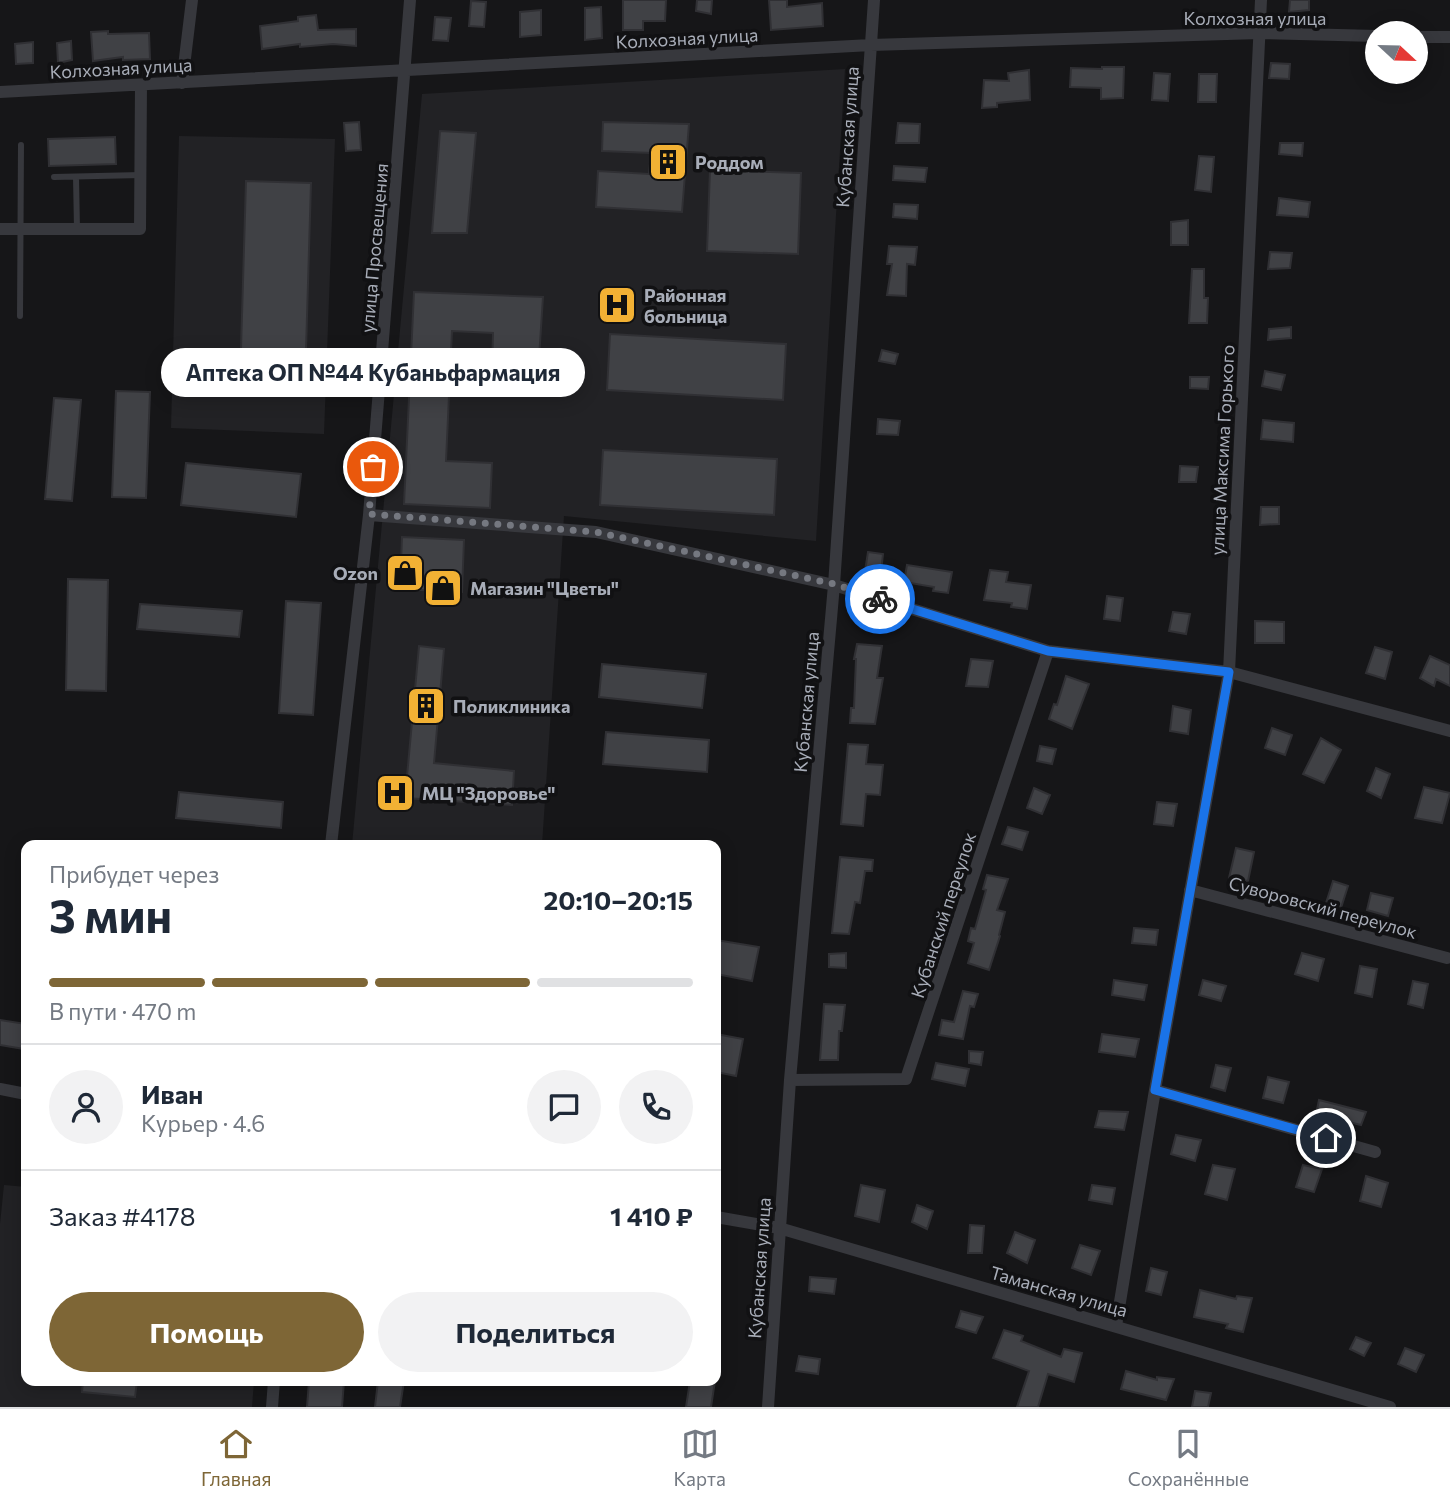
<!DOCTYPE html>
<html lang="ru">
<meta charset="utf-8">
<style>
body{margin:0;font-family:Commissioner,sans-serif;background:#f2f2f3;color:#1f2937;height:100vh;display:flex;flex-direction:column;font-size:26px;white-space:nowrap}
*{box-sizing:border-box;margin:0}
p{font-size:23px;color:#747a83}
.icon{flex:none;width:38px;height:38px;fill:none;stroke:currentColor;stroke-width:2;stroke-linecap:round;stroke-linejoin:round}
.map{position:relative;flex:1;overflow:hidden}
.drawer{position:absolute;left:21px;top:840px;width:700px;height:546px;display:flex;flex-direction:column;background:#fff;border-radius:14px;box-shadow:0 4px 18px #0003}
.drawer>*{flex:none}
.needle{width:46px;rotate:112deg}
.fabs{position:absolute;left:1365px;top:21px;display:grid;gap:14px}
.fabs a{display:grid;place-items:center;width:63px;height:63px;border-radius:50%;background:#fff;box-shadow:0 4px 18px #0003;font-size:35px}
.pin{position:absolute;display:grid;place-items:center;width:60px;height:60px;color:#fff;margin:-30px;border:4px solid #fff;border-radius:50%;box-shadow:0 2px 7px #0007}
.courier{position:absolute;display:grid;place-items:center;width:70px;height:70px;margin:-35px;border:5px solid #1a73e8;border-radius:50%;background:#fff;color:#222;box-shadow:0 2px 9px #0007}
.bubble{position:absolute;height:49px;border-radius:24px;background:#fff;box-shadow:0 4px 18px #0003;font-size:23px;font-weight:700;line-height:49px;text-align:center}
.summary em{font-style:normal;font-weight:700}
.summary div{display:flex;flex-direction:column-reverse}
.summary{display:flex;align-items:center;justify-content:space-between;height:119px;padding:0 28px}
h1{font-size:46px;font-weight:700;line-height:52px}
.bar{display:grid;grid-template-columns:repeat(4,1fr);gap:10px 7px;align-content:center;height:84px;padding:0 28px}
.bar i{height:9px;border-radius:5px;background:#e0e1e3}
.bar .current{background:#7e6636}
.bar p{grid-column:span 4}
.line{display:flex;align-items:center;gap:18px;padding:0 28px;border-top:2px solid #e0e1e3}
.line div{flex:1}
.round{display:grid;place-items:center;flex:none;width:74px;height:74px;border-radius:37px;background:#f2f2f3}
.primary-button{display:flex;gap:14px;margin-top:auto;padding:14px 28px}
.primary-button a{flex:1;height:80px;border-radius:42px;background:#7e6636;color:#fff;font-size:28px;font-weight:700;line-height:80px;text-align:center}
.primary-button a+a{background:#f2f2f3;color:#1f2937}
.menu{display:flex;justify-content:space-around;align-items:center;height:98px;border-top:2px solid #e0e1e3;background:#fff;font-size:19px;color:#747a83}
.menu a{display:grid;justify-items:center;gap:4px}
.menu .current{color:#7e6636}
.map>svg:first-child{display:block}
.built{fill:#222225}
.building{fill:#404145;stroke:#303034;stroke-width:2}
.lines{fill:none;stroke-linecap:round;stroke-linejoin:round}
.service{stroke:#37383d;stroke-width:6}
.minor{stroke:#37383d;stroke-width:12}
.done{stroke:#757880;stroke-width:7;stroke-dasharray:0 12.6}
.route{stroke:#1a73e8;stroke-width:9}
.labels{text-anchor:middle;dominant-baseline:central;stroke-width:7;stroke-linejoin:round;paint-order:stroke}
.street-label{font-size:18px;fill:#a8adb8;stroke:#111113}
.poi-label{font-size:18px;font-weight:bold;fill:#a8adb8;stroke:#111113;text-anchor:start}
</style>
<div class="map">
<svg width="1450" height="1407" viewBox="0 0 1450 1407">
<rect width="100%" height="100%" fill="#161618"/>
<path class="built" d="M 845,69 L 816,541 L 564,516 L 542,845 L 352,845 L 422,94 Z
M 179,136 L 335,139 L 324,434 L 171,428 Z
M 4,1185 L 26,1187 L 26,1381 L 254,1381 L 252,1407 L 0,1407 L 0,1224 Z"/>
<path class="building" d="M 623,0 L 666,0 L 665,21 L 643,21 L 643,30 L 623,30 Z
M 697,0 L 712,0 L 711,14 L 696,11 Z
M 769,0 L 787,0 L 787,7 L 822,3 L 823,26 L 771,30 Z
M 1290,0 L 1309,0 L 1309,10 L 1289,12 Z
M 471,1 L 486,2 L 484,27 L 469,26 Z
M 601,7 L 602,38 L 585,40 L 585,8 Z
M 541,10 L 541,35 L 520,37 L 520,12 Z
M 316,15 L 318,30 L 356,29 L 356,46 L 333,44 L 300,47 L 300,44 L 262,49 L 260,26 L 298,21 L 298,17 Z
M 435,17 L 451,18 L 448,41 L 433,40 Z
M 108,31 L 108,34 L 149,33 L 150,59 L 123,60 L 123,57 L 93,61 L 91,32 Z
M 71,41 L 72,60 L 58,63 L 57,43 Z
M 33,42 L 33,63 L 16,64 L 15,44 Z
M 1271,63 L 1290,64 L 1289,79 L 1269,78 Z
M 1102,67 L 1124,67 L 1123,98 L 1101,99 L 1101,88 L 1070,87 L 1071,68 L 1102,69 Z
M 1029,70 L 1030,100 L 997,103 L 997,107 L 982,108 L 984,80 L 1009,81 L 1008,73 Z
M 1154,73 L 1170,74 L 1168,101 L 1152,100 Z
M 1199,74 L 1217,74 L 1216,102 L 1198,102 Z
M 359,122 L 361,150 L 346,151 L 344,123 Z
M 603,122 L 689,124 L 682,212 L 596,207 L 598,171 L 649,174 L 651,153 L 602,151 Z
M 898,123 L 920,124 L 919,143 L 896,143 Z
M 440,131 L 476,133 L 467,233 L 432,233 Z
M 115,137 L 116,164 L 49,166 L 48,139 Z
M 1280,143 L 1303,143 L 1302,156 L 1279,154 Z
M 1199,156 L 1214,157 L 1211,192 L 1195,190 Z
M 894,166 L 927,168 L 925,182 L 893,180 Z
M 710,170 L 801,173 L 798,254 L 707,251 Z
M 246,181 L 311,183 L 305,384 L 240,382 Z
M 1279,198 L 1310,202 L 1308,217 L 1277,215 Z
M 894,204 L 918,205 L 917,219 L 893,217 Z
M 1188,220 L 1188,245 L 1171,245 L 1171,222 Z
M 889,246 L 917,247 L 915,265 L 907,264 L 906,296 L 887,295 L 892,264 L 887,264 Z
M 1270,252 L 1292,253 L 1290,268 L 1268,269 Z
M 1192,269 L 1204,269 L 1204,298 L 1208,298 L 1207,323 L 1189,323 Z
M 414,292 L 543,297 L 538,374 L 492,372 L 493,333 L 452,331 L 446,461 L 492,463 L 490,508 L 404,504 Z
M 1291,327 L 1291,338 L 1268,340 L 1269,329 Z
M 610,334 L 786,344 L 783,400 L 607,390 Z
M 882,350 L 898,354 L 895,364 L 879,361 Z
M 1265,371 L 1285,375 L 1281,390 L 1262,386 Z
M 1190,377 L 1209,377 L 1208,389 L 1190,388 Z
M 116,391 L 150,392 L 146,498 L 112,497 Z
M 54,398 L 81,400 L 72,501 L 45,499 Z
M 878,419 L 900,421 L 898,435 L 877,434 Z
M 1263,420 L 1294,423 L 1293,442 L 1261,439 Z
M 603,450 L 777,459 L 774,515 L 600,505 Z
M 186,463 L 301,474 L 296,517 L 181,505 Z
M 1180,466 L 1198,467 L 1196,482 L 1179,482 Z
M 1261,507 L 1279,507 L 1279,524 L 1260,525 Z
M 402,537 L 464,540 L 462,592 L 400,589 Z
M 868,552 L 883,554 L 881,572 L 865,571 Z
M 907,565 L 952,572 L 948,593 L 933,591 L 934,587 L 904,582 Z
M 990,570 L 1008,572 L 1006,582 L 1031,585 L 1027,609 L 1011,607 L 1012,603 L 984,600 Z
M 68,579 L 108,580 L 106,691 L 66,690 Z
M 1107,596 L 1123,598 L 1120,621 L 1104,619 Z
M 286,601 L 321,603 L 313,715 L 279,713 Z
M 140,604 L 242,611 L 239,637 L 137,629 Z
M 1173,612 L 1190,614 L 1186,634 L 1169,631 Z
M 1255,621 L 1284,622 L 1284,643 L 1255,643 Z
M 857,644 L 882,646 L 877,678 L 883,678 L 875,724 L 850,723 L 851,708 L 854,708 L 856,659 L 854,659 Z
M 419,646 L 444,649 L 434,763 L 514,771 L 512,805 L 405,798 Z
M 1375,647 L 1392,652 L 1385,679 L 1366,673 Z
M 1430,656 L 1450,665 L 1450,686 L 1436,679 L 1434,686 L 1420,678 Z
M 971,659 L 993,661 L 988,687 L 966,686 Z
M 602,664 L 706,674 L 702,708 L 599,697 Z
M 1066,676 L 1089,684 L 1072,729 L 1049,719 L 1054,704 L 1057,705 Z
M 1173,706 L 1191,710 L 1188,734 L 1170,731 Z
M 1272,728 L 1292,735 L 1285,755 L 1265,748 Z
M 606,732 L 709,740 L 707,772 L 603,764 Z
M 1321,738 L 1341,750 L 1324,783 L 1303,774 Z
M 848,744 L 868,745 L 866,764 L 883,765 L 880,795 L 866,794 L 863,826 L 841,824 Z
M 1040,746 L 1056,749 L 1052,764 L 1037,761 Z
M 1376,768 L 1390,774 L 1381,798 L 1367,791 Z
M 1424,787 L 1450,793 L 1442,823 L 1415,818 Z
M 1034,788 L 1050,795 L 1042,814 L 1027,808 Z
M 179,792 L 283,802 L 281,828 L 176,818 Z
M 1157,802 L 1177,804 L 1173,826 L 1154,824 Z
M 1008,827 L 1028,832 L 1022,850 L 1002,844 Z
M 1236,848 L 1254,852 L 1248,881 L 1229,878 Z
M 840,857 L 873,860 L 872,871 L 865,871 L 860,903 L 855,902 L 849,934 L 832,933 Z
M 987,875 L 1008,879 L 997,910 L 1005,912 L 999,935 L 1000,936 L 989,970 L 968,963 L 974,943 L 968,941 L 971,928 L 975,929 L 986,890 L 983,889 Z
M 1333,881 L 1348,886 L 1341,908 L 1326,903 Z
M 1371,893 L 1393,898 L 1388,916 L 1367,910 Z
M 1134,928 L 1158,930 L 1156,945 L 1132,943 Z
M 716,940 L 759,947 L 752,981 L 716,974 Z
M 846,953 L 846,968 L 829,967 L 829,954 Z
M 1302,953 L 1324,959 L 1318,981 L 1295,974 Z
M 1360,966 L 1377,969 L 1372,997 L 1355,993 Z
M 1114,980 L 1147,985 L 1144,1000 L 1112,995 Z
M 1203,980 L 1226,986 L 1221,1001 L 1199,995 Z
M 1413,981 L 1428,984 L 1423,1008 L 1408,1004 Z
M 963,991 L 978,994 L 974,1007 L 970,1006 L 963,1039 L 939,1035 L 942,1020 L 954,1022 Z
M 824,1004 L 845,1005 L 842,1031 L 839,1031 L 838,1060 L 820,1060 Z
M 0,1020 L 26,1024 L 24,1049 L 0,1045 Z
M 716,1034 L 743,1039 L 736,1076 L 716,1072 Z
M 1102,1034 L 1139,1039 L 1135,1057 L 1099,1052 Z
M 969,1051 L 983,1052 L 981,1065 L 969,1063 Z
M 936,1063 L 969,1069 L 965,1086 L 932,1079 Z
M 1216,1065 L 1231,1068 L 1225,1091 L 1211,1087 Z
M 1268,1077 L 1289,1082 L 1283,1103 L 1263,1098 Z
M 1319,1100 L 1366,1112 L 1361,1125 L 1316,1114 Z
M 1099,1111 L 1128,1112 L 1124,1130 L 1095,1127 Z
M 1176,1135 L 1201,1140 L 1195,1161 L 1171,1154 Z
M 1213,1165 L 1235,1169 L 1227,1200 L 1205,1194 Z
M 1303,1165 L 1322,1169 L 1314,1192 L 1296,1187 Z
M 1366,1176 L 1388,1183 L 1381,1207 L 1360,1201 Z
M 861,1185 L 885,1190 L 879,1222 L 855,1216 Z
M 1092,1185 L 1115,1188 L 1112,1204 L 1089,1200 Z
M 917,1205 L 933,1211 L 927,1229 L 912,1222 Z
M 970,1225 L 984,1226 L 982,1253 L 968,1253 Z
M 1015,1232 L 1035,1240 L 1027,1263 L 1007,1253 Z
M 1080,1245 L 1100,1251 L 1091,1275 L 1072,1268 Z
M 1151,1268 L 1167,1272 L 1161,1295 L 1146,1291 Z
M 810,1277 L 836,1279 L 834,1294 L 809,1291 Z
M 1200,1290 L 1236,1299 L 1237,1296 L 1252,1298 L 1243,1332 L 1226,1328 L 1228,1324 L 1194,1317 Z
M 961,1311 L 983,1317 L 976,1333 L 956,1327 Z
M 1004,1330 L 1023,1336 L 1021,1341 L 1061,1357 L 1064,1349 L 1082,1353 L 1074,1382 L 1048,1374 L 1038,1407 L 1017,1407 L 1029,1371 L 993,1358 Z
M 1356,1337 L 1371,1343 L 1364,1356 L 1350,1349 Z
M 1405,1348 L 1424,1355 L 1416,1372 L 1398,1364 Z
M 799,1356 L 820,1359 L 818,1374 L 796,1371 Z
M 1126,1371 L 1157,1380 L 1157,1377 L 1174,1379 L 1166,1400 L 1121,1389 Z
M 83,1381 L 137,1381 L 135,1397 L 82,1392 Z
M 309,1381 L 344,1381 L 342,1407 L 307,1407 Z
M 378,1381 L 404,1381 L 400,1407 L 375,1407 Z
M 690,1381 L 715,1381 L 711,1407 L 686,1407 Z
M 1195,1391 L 1211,1393 L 1208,1407 L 1192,1407 Z"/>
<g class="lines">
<path class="service" d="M 54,177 L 141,175
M 76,177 L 77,229
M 20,316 L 21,145"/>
<path class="minor" d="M 1416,37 L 1450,37
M 182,83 L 192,0
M 0,92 L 871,45 L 1259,33 L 1377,36
M 0,229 L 140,229 L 141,85
M 369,515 L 596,532 L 834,585 L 1048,651 L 1229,672 L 1450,731
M 331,845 L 369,515 L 410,0
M 1190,890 L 1447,958
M 790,1080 L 906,1079 L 1048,651
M 0,1089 L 26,1094
M 1155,1090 L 1375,1152
M 716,1217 L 779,1228 L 1390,1407
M 1116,1326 L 1155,1090 L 1229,672 L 1261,0
M 272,1407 L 274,1381
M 768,1407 L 790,1080 L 834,585 L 874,0"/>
</g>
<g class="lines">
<path class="done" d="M 373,467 L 369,514 L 596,532 L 834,584 L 880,599"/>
<path class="route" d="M 880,599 L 1048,651 L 1229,672 L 1155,1090 L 1326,1138"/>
</g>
<defs>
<symbol id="building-square" viewBox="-11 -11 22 22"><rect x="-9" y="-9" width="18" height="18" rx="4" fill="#f2b134" stroke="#111113"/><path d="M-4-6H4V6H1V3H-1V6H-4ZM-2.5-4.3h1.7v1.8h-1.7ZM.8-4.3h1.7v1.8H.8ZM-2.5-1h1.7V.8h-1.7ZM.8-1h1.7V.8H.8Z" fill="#111"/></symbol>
<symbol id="hospital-square" viewBox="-11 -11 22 22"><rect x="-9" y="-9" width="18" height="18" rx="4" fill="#f2b134" stroke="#111113"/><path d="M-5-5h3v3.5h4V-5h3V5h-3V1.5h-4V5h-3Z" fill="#111"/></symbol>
<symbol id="shop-square" viewBox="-11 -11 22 22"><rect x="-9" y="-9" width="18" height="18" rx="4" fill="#f2b134" stroke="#111113"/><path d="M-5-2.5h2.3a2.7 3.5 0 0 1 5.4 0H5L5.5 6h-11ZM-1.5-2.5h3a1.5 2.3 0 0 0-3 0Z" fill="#111"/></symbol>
</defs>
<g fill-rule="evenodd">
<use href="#building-square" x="646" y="140" width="44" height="44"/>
<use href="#hospital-square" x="595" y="283" width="44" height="44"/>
<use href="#shop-square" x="383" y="551" width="44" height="44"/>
<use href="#shop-square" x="421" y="566" width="44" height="44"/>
<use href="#building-square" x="404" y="684" width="44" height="44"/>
<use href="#hospital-square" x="373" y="771" width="44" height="44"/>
</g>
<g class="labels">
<g class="street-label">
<text x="1255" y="18">Колхозная улица</text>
<text transform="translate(687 38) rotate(-3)">Колхозная улица</text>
<text transform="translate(121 68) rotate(-3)">Колхозная улица</text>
<text transform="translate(847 137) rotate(-86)">Кубанская улица</text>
<text transform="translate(374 248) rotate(-85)">улица Просвещения</text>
<text transform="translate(1222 450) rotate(-87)">улица Максима Горького</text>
<text transform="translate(806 702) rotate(-85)">Кубанская улица</text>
<text transform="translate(1323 907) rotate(15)">Суворовский переулок</text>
<text transform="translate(943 915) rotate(-72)">Кубанский переулок</text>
<text transform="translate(759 1268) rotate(-86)">Кубанская улица</text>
<text transform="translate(1059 1291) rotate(16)">Таманская улица</text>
</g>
<g class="poi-label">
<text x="695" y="162">Роддом</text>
<text x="644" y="295">Районная<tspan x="644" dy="21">больница</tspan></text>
<text x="378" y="573" text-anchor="end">Ozon</text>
<text x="470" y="588">Магазин "Цветы"</text>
<text x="453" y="706">Поликлиника</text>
<text x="422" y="793">МЦ "Здоровье"</text>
</g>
</g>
</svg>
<div class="fabs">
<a><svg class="needle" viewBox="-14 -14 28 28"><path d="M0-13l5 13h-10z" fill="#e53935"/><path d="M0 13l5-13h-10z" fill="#747a83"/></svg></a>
</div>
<div class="pin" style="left:373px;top:467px;background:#ea580c"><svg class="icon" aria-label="bag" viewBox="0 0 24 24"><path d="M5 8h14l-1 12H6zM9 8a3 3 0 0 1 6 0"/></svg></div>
<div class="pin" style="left:1326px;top:1138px;background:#1f2937"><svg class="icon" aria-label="home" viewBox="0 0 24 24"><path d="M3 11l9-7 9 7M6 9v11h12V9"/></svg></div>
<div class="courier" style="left:880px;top:599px"><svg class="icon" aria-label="bike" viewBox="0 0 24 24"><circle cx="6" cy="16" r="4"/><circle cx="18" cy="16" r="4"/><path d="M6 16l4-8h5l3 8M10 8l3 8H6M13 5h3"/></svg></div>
<div class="bubble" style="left:161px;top:348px;width:424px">Аптека ОП №44 Кубаньфармация</div>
<section class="drawer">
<div class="summary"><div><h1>3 мин</h1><p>Прибудет через</p></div><em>20:10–20:15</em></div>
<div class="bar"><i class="current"></i><i class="current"></i><i class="current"></i><i></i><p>В пути · 470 m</p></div>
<div class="line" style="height:126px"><a class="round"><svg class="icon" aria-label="person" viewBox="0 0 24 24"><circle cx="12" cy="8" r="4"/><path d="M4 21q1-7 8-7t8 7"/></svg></a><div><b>Иван</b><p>Курьер · 4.6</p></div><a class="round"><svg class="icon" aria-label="chat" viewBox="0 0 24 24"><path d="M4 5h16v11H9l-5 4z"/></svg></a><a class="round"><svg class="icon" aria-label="phone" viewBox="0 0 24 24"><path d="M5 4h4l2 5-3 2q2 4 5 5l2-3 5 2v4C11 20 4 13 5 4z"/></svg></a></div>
<div class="line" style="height:91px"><div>Заказ #4178</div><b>1 410 ₽</b></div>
<div class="primary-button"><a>Помощь</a><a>Поделиться</a></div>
</section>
</div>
<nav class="menu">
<a class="current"><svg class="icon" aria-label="home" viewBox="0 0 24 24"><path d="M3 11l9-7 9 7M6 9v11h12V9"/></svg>Главная</a>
<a><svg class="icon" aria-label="map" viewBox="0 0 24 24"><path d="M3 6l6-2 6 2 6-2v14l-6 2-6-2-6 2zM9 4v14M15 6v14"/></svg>Карта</a>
<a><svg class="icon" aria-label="saved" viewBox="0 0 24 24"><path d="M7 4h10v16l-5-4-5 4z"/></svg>Сохранённые</a>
</nav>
